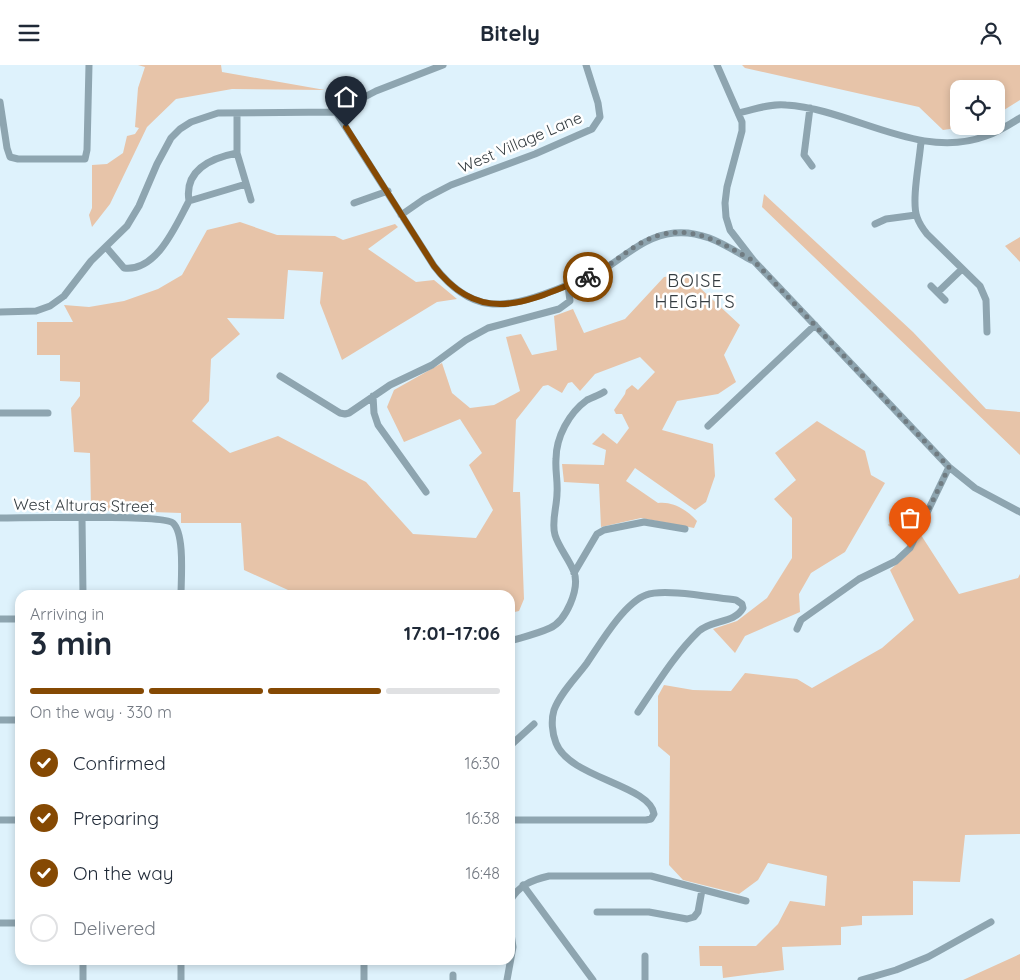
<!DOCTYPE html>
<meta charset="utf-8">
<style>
body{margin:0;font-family:Quicksand,sans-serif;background:#f6f6f7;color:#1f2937;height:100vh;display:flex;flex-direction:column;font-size:19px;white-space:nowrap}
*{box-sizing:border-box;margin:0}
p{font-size:16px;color:#747a83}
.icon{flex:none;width:28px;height:28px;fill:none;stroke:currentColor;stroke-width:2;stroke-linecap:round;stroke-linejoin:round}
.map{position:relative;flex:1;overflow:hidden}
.sheet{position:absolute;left:15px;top:525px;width:500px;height:375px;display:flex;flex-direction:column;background:#fff;border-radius:15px;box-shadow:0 2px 8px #0003}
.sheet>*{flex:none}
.buttons{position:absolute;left:950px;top:15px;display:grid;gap:10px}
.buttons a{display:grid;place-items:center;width:55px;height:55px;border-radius:10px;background:#fff;box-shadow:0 2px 8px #0003;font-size:25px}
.pin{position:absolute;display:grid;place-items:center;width:42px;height:42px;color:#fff;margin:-51px -21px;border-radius:50% 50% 50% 0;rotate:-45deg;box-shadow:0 0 5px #0007}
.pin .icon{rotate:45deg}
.courier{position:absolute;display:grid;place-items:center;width:50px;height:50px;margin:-25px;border:4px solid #854903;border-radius:50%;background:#fff;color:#222;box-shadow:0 1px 6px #0007}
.overview em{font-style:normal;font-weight:700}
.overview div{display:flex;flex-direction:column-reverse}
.overview{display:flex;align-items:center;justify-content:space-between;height:85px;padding:0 15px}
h1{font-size:32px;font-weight:700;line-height:38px}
.bar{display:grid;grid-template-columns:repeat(4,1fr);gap:8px 5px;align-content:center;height:60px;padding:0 15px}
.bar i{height:6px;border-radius:4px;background:#e0e1e3}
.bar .active{background:#854903}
.bar p{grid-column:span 4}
ol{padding:0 15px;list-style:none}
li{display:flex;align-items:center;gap:15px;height:55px}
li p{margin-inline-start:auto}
li .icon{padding:5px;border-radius:50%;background:#854903;color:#fff;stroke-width:4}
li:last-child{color:#747a83}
li i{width:28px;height:28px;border:2px solid #e0e1e3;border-radius:50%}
header{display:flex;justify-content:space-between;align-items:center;height:65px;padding:0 15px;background:#fff;font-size:22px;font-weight:700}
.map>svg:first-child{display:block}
.green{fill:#e7c4a9}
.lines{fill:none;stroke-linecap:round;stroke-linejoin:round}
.minor{stroke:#8ea5b0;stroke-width:7}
.done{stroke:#707c82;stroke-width:5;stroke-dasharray:0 9}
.route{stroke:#854903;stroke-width:6}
.labels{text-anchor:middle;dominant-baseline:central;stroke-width:5;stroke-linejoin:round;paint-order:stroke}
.street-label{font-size:16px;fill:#353d41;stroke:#fff}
.neighbourhood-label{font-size:18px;letter-spacing:1px;fill:#353d41;stroke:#fff}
</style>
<header><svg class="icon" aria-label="menu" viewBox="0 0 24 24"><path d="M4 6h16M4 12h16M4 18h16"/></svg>Bitely<svg class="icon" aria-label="person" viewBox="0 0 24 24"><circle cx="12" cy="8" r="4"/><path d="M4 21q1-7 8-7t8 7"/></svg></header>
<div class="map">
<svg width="1020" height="915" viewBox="0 0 1020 915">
<rect width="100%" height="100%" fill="#def2fc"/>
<path class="green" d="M 138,0 L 221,0 L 222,7 L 325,25 L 232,24 L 176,34 L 147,62 L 110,139 L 92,162 L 89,150 L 92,143 L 92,100 L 107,99 L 123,88 L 127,71 L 135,69 L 139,63 L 135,62 L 138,23 L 145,2 Z
M 742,0 L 1020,0 L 1020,35 L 996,50 L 996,24 L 959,24 L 959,61 L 971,61 L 943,65 L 919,42 L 745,3 Z
M 764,129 L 913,267 L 986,344 L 1020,347 L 1020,390 L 762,142 Z
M 240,157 L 277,170 L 335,171 L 343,175 L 395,159 L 398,162 L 368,184 L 416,217 L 434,215 L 457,234 L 437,237 L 342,295 L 320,238 L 323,207 L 288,205 L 284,254 L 227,253 L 240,269 L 211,294 L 209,336 L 192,356 L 230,388 L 278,371 L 366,417 L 413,469 L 476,473 L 493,445 L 469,400 L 482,388 L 460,354 L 404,377 L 387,342 L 394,325 L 442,298 L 452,328 L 470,343 L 494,340 L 520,326 L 506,272 L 521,269 L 532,290 L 557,285 L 554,251 L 573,244 L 584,268 L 625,254 L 664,212 L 685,209 L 740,260 L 724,290 L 736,317 L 718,329 L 677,336 L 662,365 L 713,379 L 715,411 L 706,437 L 695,445 L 635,403 L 626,416 L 658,438 C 673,436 687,445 697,456 L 694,463 L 641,453 L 601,462 L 599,419 L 564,417 L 562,399 L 604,400 L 606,385 L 592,379 L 603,368 L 617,379 L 629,363 L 622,349 L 616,349 L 614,345 L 625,329 L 626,325 L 632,320 L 638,325 L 655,307 L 640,292 L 595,309 L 580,326 L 572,317 L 568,318 L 562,328 L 548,320 L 543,321 L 516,355 L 513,427 L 520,427 L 524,534 L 519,546 L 510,548 L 510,530 L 299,530 L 244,505 L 241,458 L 181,458 L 181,448 L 91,445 L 90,388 L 74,387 L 71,343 L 80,331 L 80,317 L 60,316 L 60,290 L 37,290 L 37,257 L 73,257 L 64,240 L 89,242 L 124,236 L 158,224 L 182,210 L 207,165 Z
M 1020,172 L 1020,197 L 1005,181 Z
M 817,356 L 865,386 L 871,410 L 885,418 L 845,487 L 811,508 L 799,529 L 800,547 L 745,571 L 735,588 L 713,564 L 737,556 L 767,533 L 792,493 L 792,453 L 774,434 L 796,415 L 775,388 Z
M 905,442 L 913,450 L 896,467 L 888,460 Z
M 921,470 L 959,529 L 1018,513 L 1020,509 L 1020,769 L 965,770 L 960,817 L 913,816 L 913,850 L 862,851 L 862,860 L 841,862 L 841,880 L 782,882 L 784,905 L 723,913 L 722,901 L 700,901 L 699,881 L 756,881 L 778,859 L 790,836 L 825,841 L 827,811 L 768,798 L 758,815 L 739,829 L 683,815 L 669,800 L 670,691 L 658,681 L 658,631 L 664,620 L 693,625 L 731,626 L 745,608 L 797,614 L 812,623 L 882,583 L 914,555 L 890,505 L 907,490 Z
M 1020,889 L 1020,915 L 963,915 Z"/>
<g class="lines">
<path class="minor" d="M 717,0 L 742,57 L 742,66 L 727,122 L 725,138 L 726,152 L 730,165 L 754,196 L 949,402 L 975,423 L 1020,447
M 0,37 L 7,83 L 10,92 L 18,94 L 85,94 L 87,85 L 89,0
M 810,43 L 804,90 L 812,101
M 336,47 L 434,201 C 471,249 503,245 555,225 C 570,219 587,214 601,206 C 625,192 644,171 674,168 C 704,165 726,181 751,195
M 237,48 L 237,88 L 251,135
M 738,48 C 754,45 770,38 786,40 C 853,44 919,96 986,71 C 998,67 1009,60 1020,53
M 921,76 C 920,94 911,136 917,152 C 919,158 923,164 927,169 L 980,221 L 986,235 L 987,267
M 189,136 L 246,119
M 354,138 L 388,126
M 401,150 L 424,134 L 451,120 L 535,89 L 592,64 L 600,52 L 598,38 L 586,0
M 875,159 L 886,154 L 916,150
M 106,182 L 124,203 C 157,207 176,160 189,136 C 184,105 211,93 237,88
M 931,221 L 945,235
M 938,227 L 962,204
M 0,247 L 36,246 L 50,241 L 64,231 L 91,196 L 127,161 L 139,141 L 157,99 L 171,73 L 180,64 L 191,57 L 218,48 L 336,47 L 376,26 L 443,0
M 280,311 L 340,348 L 345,349 L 349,348 L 390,320 L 432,300 L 466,275 L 488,263 L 559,244 L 570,236 L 568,220
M 373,331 L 374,348 L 378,360 L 426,427
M 0,348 L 48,348
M 708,361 L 815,260
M 0,453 C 23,453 163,449 173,458 C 185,469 181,514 181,530
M 82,453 L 83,530
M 574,508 L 597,469 L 604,465 L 644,457 L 685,464
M 0,554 L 20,554
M 797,564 L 801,555 L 859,514 L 896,496 L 910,483 L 949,402
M 510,576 C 523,572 537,569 550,563 C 566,556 580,524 574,507 C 569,494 559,483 555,470 C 551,457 557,442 557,428 C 558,417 555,405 556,394 C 556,372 569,348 587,335 C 593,332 599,330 604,327
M 0,655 L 20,655
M 510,681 L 534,659
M 0,755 L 20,755
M 510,755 L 646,755 L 651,754 L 654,749 C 650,720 569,713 556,678 C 552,668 551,655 554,645 C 561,627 576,613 587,598 C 600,579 624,538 646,530 C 664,523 715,533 736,535 L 742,539 L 743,543 C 734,559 712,554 699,566 C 675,589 657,619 638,647
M 523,820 L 593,915
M 510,836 C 519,820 532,815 549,811 L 651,811 L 746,836
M 597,847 L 649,847 L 687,854 L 694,852 L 698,847 L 702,825
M 0,858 L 20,858
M 364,895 L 364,915
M 83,915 L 83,895
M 181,915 L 181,895
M 453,915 L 453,910
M 507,915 L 513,882 L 510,862
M 645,915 L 645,891
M 861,915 L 896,905 L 928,892 L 991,857"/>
</g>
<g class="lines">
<path class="done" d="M 588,212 C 608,203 622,189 641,178 C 684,154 716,175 754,196 L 949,402 L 910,483"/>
<path class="route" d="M 346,62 L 434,201 C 481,263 529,236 588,212"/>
</g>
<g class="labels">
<g class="street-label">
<text transform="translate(520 77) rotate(-23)">West Village Lane</text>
<text transform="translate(84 440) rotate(1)">West Alturas Street</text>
</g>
<g class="neighbourhood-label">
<text x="695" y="215">BOISE<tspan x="695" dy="21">HEIGHTS</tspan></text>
</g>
</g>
</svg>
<div class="buttons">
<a><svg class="icon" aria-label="locate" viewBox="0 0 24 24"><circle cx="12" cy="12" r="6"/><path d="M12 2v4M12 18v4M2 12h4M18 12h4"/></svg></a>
</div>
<div class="pin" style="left:910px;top:483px;background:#ea580c"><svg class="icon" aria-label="bag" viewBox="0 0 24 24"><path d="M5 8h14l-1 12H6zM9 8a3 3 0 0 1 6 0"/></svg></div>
<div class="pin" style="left:346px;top:62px;background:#1f2937"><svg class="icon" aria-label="home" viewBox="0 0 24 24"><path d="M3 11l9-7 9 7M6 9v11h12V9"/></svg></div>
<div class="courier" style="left:588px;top:212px"><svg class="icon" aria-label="bike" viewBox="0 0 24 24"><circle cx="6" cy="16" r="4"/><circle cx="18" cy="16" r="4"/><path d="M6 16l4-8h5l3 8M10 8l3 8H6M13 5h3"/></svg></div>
<section class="sheet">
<div class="overview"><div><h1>3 min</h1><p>Arriving in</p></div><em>17:01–17:06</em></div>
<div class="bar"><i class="active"></i><i class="active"></i><i class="active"></i><i></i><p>On the way · 330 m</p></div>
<ol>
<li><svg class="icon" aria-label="check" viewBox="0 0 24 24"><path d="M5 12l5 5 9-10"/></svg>Confirmed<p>16:30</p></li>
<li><svg class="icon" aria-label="check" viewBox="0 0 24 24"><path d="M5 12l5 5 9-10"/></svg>Preparing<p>16:38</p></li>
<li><svg class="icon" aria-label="check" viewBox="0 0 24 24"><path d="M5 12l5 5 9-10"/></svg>On the way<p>16:48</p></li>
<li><i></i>Delivered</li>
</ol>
</section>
</div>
